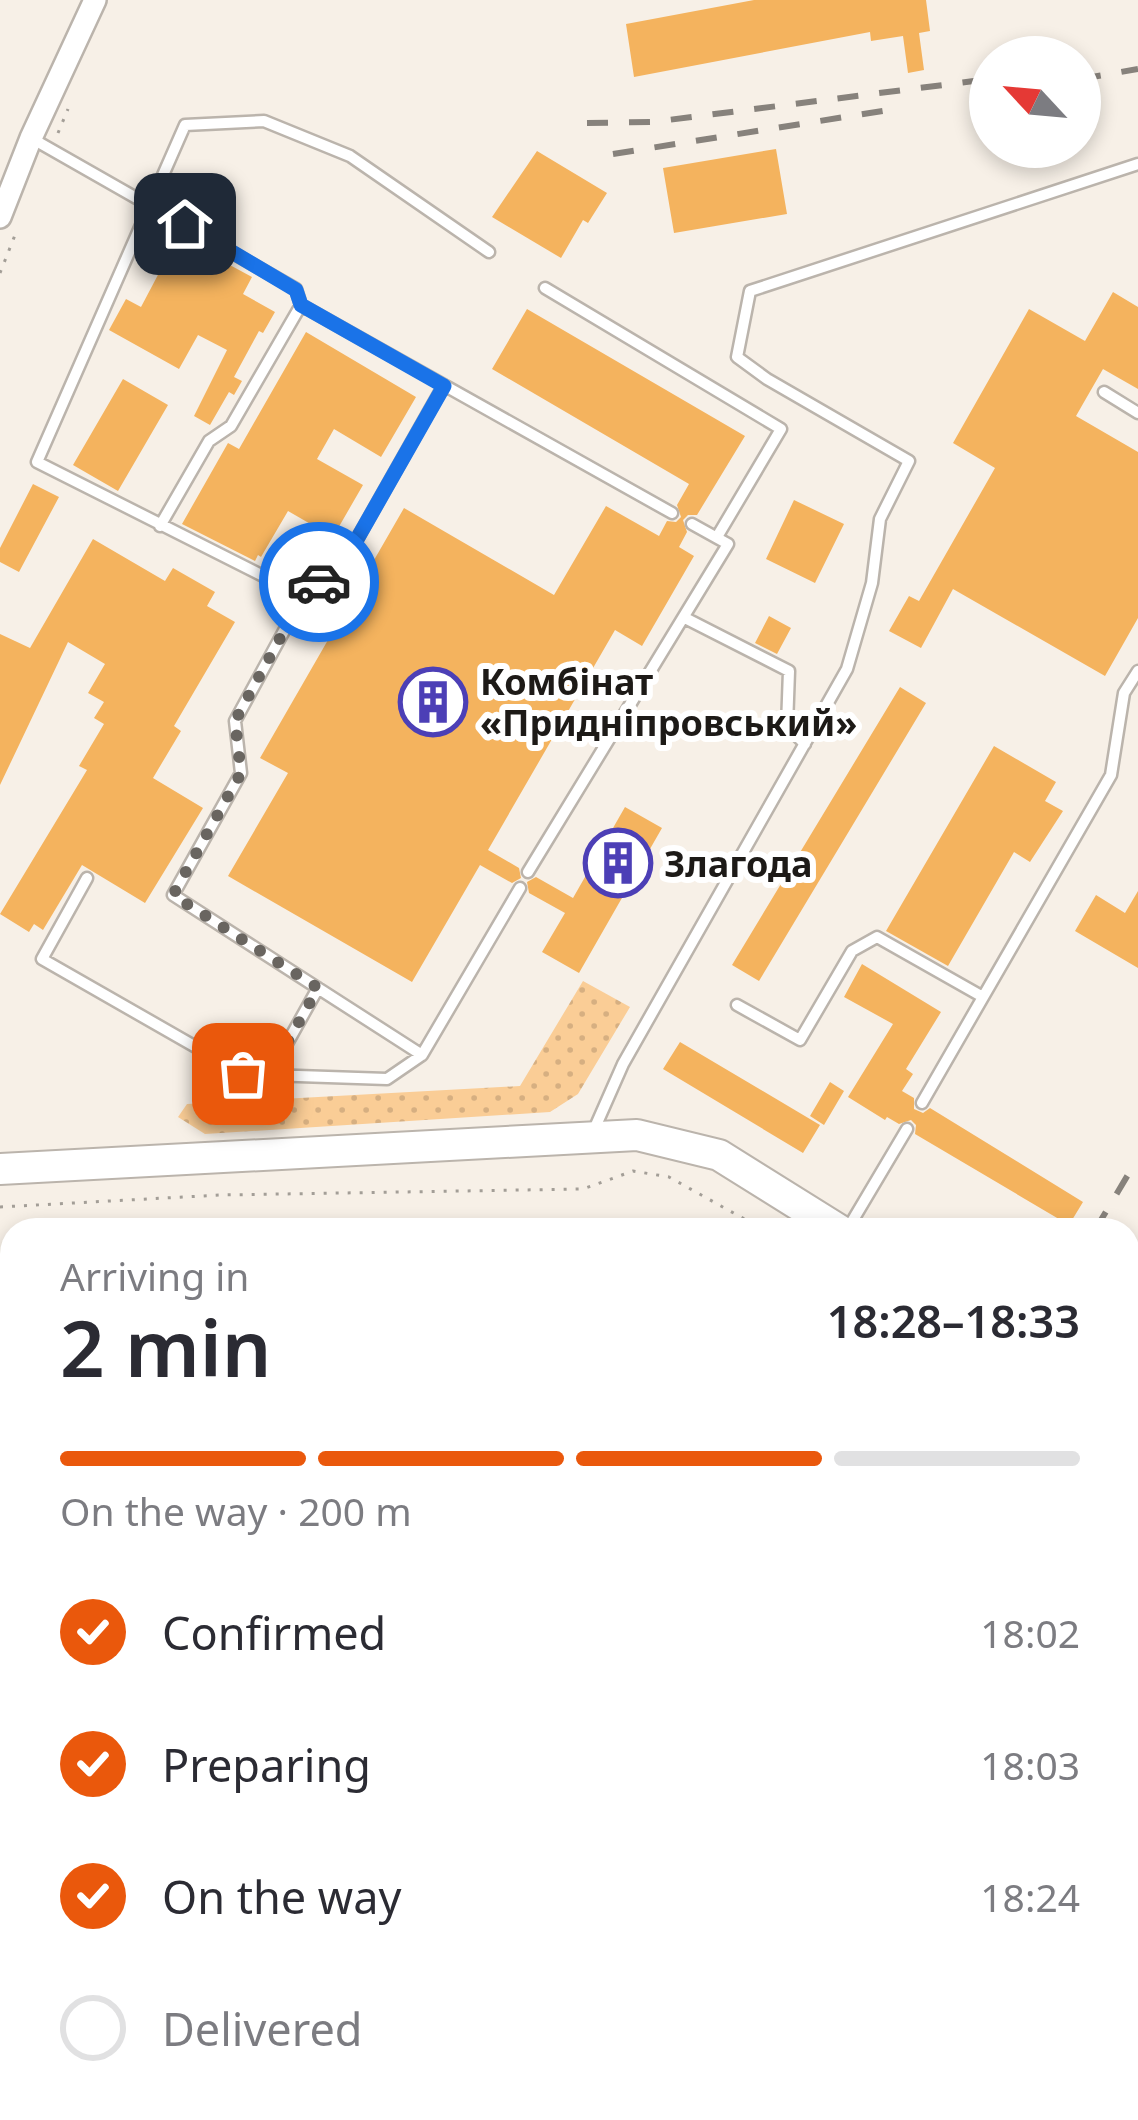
<!DOCTYPE html>
<meta charset="utf-8">
<style>
body{margin:0;font-family:"Noto Sans",sans-serif;background:#f7f7f7;color:#2b2b33;height:100vh;display:flex;flex-direction:column;font-size:45px;white-space:nowrap}
*{box-sizing:border-box;margin:0}
p{font-size:39px;color:#7c7c81}
.icon{flex:none;width:66px;height:66px;fill:none;stroke:currentColor;stroke-width:2;stroke-linecap:round;stroke-linejoin:round}
.map{position:relative;flex:1;overflow:hidden}
.panel{position:absolute;left:0px;top:1218px;width:1140px;height:903px;display:flex;flex-direction:column;background:#fff;border-radius:36px 36px 0 0;box-shadow:0 6px 18px #0003}
.panel>*{flex:none}
.needle{width:78px;rotate:296deg}
.fabs{position:absolute;left:969px;top:36px;display:grid;gap:24px}
.fabs a{display:grid;place-items:center;width:132px;height:132px;border-radius:50%;background:#fff;box-shadow:0 6px 18px #0003;font-size:60px}
.pin{position:absolute;display:grid;place-items:center;width:102px;height:102px;color:#fff;margin:-51px;border-radius:24px;box-shadow:0 6px 18px #0006}
.courier{position:absolute;display:grid;place-items:center;width:120px;height:120px;margin:-60px;border:9px solid #1a73e8;border-radius:50%;background:#fff;color:#222;box-shadow:0 3px 15px #0007}
.head em{font-style:normal;font-weight:600}
.head div{display:flex;flex-direction:column-reverse}
.head{display:flex;align-items:center;justify-content:space-between;height:204px;padding:0 60px}
h1{font-size:78px;font-weight:600;line-height:90px}
.bar{display:grid;grid-template-columns:repeat(4,1fr);gap:18px 12px;align-content:center;height:144px;padding:0 60px}
.bar i{height:15px;border-radius:9px;background:#e1e1e2}
.bar .on{background:#ea580c}
.bar p{grid-column:span 4}
ol{padding:0 60px;list-style:none}
li{display:flex;align-items:center;gap:36px;height:132px}
li p{margin-inline-start:auto}
li .icon{padding:12px;border-radius:50%;background:#ea580c;color:#fff;stroke-width:4}
li:last-child{color:#7c7c81}
li i{width:66px;height:66px;border:6px solid #e1e1e2;border-radius:50%}
.map>svg:first-child{display:block}
.grass{fill:url(#grass-dots)}
.building{fill:#f4b35e}
.lines{fill:none;stroke-linecap:round;stroke-linejoin:round}
.lane-casing{stroke:#bbb4ac;stroke-width:15}
.street-casing{stroke:#bbb4ac;stroke-width:26}
.secondary-casing{stroke:#bbb4ac;stroke-width:34}
.path{stroke:#a39e97;stroke-width:3;stroke-dasharray:3 9;stroke-linecap:butt}
.lane{stroke:#fff;stroke-width:10}
.street{stroke:#fff;stroke-width:21}
.secondary{stroke:#fff;stroke-width:30}
.rail{stroke:#87827c;stroke-width:6;stroke-dasharray:21 21;stroke-linecap:butt}
.done{stroke:#696560;stroke-width:12;stroke-dasharray:0 21.6}
.route{stroke:#1a73e8;stroke-width:15}
.labels{text-anchor:middle;dominant-baseline:central;stroke-width:12;stroke-linejoin:round;paint-order:stroke}
.poi-label{font-size:36px;font-weight:bold;fill:#1d1a17;stroke:#fff;text-anchor:start}
</style>
<div class="map">
<svg width="1138" height="2120" viewBox="0 0 1138 2120">
<defs>
<pattern id="grass-dots" width="8" height="8" patternUnits="userSpaceOnUse" patternTransform="scale(3)"><rect width="8" height="8" fill="#facd96"/><path d="M2 2h.1M6 6h.1" fill="none" stroke="#d6af81" stroke-width="1.8" stroke-linecap="round"/></pattern>
</defs>
<rect width="100%" height="100%" fill="#f7f0e7"/>
<path class="grass" d="M 583,981 L 630,1007 L 578,1094 L 550,1112 L 205,1134 L 178,1117 L 187,1104 L 520,1086 Z"/>
<path class="building" d="M 754,0 L 926,0 L 930,31 L 919,33 L 924,70 L 908,73 L 903,36 L 871,41 L 870,32 L 634,77 L 626,24 Z
M 776,149 L 787,214 L 674,233 L 663,168 Z
M 537,151 L 607,193 L 588,223 L 583,220 L 561,258 L 492,217 Z
M 178,237 L 252,277 L 243,294 L 275,312 L 263,333 L 259,331 L 234,377 L 242,381 L 234,395 L 229,392 L 210,425 L 194,416 L 227,350 L 198,335 L 179,369 L 109,330 L 126,299 L 141,307 Z
M 1113,292 L 1138,307 L 1138,389 L 1103,369 L 1076,416 L 1138,452 L 1138,618 L 1105,676 L 953,589 L 921,648 L 889,631 L 909,596 L 919,601 L 995,468 L 953,443 L 1029,309 L 1085,341 Z
M 527,309 L 745,436 L 697,515 L 688,515 L 683,520 L 687,532 L 679,547 L 694,556 L 642,646 L 615,630 L 488,850 L 519,868 L 521,878 L 512,883 L 480,865 L 412,982 L 228,876 L 288,773 L 260,758 L 404,508 L 554,595 L 606,506 L 659,536 L 667,521 L 676,522 L 681,517 L 677,505 L 689,484 L 492,369 Z
M 306,332 L 416,397 L 381,457 L 334,429 L 317,459 L 363,485 L 333,537 L 288,511 L 261,557 L 258,555 L 255,561 L 182,524 L 228,443 L 239,449 Z
M 123,379 L 168,405 L 118,491 L 73,465 Z
M 33,484 L 59,497 L 19,572 L 0,562 L 0,548 Z
M 794,500 L 844,524 L 815,583 L 766,559 Z
M 93,539 L 165,581 L 173,568 L 215,592 L 207,606 L 235,622 L 174,726 L 181,731 L 153,778 L 203,808 L 145,903 L 82,865 L 43,930 L 34,924 L 29,932 L 0,914 L 87,770 L 79,766 L 104,724 L 94,718 L 104,702 L 88,693 L 105,664 L 68,642 L 0,785 L 0,634 L 30,648 Z
M 769,616 L 791,628 L 777,654 L 755,643 Z
M 900,687 L 926,703 L 759,981 L 732,965 Z
M 994,746 L 1056,782 L 1045,801 L 1063,811 L 1030,862 L 1014,852 L 948,966 L 886,931 Z
M 625,807 L 662,828 L 579,973 L 542,952 L 565,913 L 529,893 L 527,882 L 536,877 L 573,898 Z
M 1138,891 L 1138,968 L 1075,931 L 1096,895 L 1125,913 Z
M 862,964 L 941,1012 L 906,1069 L 913,1074 L 902,1091 L 914,1098 L 914,1109 L 923,1113 L 930,1108 L 1083,1202 L 1069,1225 L 915,1134 L 916,1125 L 911,1120 L 899,1124 L 887,1117 L 885,1120 L 848,1097 L 893,1024 L 844,997 Z
M 680,1042 L 820,1125 L 803,1153 L 663,1069 Z
M 830,1082 L 844,1091 L 824,1125 L 810,1116 Z"/>
<g class="lines">
<defs>
<path id="lane" d="M 31,138 L 296,289 L 301,305 L 672,513
M 545,288 L 781,429 L 717,537
M 1104,392 L 1138,413
M 160,526 L 209,441 L 231,426 L 301,305
M 303,596 L 37,462 L 185,125 L 264,121 L 350,156 L 489,252
M 685,618 L 789,671 L 787,726 L 805,744
M 528,872 L 728,544 L 692,524
M 87,878 L 42,959 L 243,1074 L 387,1079 L 422,1055 L 520,888
M 737,1005 L 800,1040 L 852,951 L 877,937 L 983,997
M 422,1055 L 173,895 L 241,773 L 235,721 L 303,596 L 348,555 L 444,385
M 270,1074 L 318,988
M 922,1103 L 1111,775 L 1124,693 L 1138,671
M 593,1132 L 623,1064 L 847,669 L 872,583 L 880,519 L 909,461 L 767,379 L 737,357 L 750,291 L 1138,164
M 847,1230 L 907,1129
M 0,1318 L 12,1317
M 0,1406 L 12,1405
M 0,1462 L 12,1461
M 0,1520 L 12,1519
M 1128,1582 L 1138,1587
M 1128,1694 L 1138,1700
M 0,1720 L 12,1707
M 1128,1780 L 1138,1786
M 1128,1866 L 1138,1873
M 1128,1904 L 1138,1910
M 76,2109 L 77,2120
M 197,2109 L 198,2120
M 318,2109 L 319,2120
M 396,2109 L 397,2120
M 578,2109 L 578,2120
M 964,2109 L 965,2120
M 1056,2109 L 1056,2120"/>
<path id="street" d="M 0,217 L 31,138 L 95,0
M 0,1601 L 12,1597
M 1128,1982 L 1138,1988"/>
<path id="secondary" d="M 0,1169 L 637,1135 L 719,1155 L 839,1230
M 1128,1402 L 1138,1408"/>
</defs>
<use href="#lane" class="lane-casing"/>
<use href="#street" class="street-casing"/>
<use href="#secondary" class="secondary-casing"/>
<path class="path" d="M 58,133 L 68,109
M 0,273 L 17,230
M 0,1207 L 220,1195 L 583,1189 L 633,1171 L 669,1177 L 764,1230
M 1128,1369 L 1138,1375"/>
<use href="#lane" class="lane"/>
<use href="#street" class="street"/>
<use href="#secondary" class="secondary"/>
<path class="rail" d="M 1080,79 L 1138,69
M 587,123 L 652,122 L 990,79
M 613,154 L 901,108
M 1095,1230 L 1138,1158
M 1128,1279 L 1138,1262"/>
</g>
<g class="lines">
<path class="done" d="M 243,1074 L 270,1074 L 318,988 L 173,895 L 241,773 L 235,721 L 303,596 L 319,582"/>
<path class="route" d="M 185,224 L 296,290 L 301,305 L 444,386 L 348,555 L 319,582"/>
</g>
<defs>
<symbol id="building-ring" viewBox="-11 -11 22 22"><circle r="9.5" fill="#fff" stroke="#4c3fb6" stroke-width="1.5"/><path d="M-4-6H4V6H1V3H-1V6H-4ZM-2.5-4.3h1.7v1.8h-1.7ZM.8-4.3h1.7v1.8H.8ZM-2.5-1h1.7V.8h-1.7ZM.8-1h1.7V.8H.8Z" fill="#4c3fb6"/></symbol>
</defs>
<g fill-rule="evenodd">
<use href="#building-ring" x="395" y="664" width="76" height="76"/>
<use href="#building-ring" x="580" y="825" width="76" height="76"/>
</g>
<g class="labels">
<g class="poi-label">
<text x="480" y="681">Комбінат<tspan x="480" dy="41">«Придніпровський»</tspan></text>
<text x="664" y="863">Злагода</text>
</g>
</g>
</svg>
<div class="fabs">
<a><svg class="needle" viewBox="-14 -14 28 28"><path d="M0-13l5 13h-10z" fill="#e53935"/><path d="M0 13l5-13h-10z" fill="#7c7c81"/></svg></a>
</div>
<div class="pin" style="left:243px;top:1074px;background:#ea580c"><svg class="icon" aria-label="bag" viewBox="0 0 24 24"><path d="M5 8h14l-1 12H6zM9 8a3 3 0 0 1 6 0"/></svg></div>
<div class="pin" style="left:185px;top:224px;background:#1f2937"><svg class="icon" aria-label="home" viewBox="0 0 24 24"><path d="M3 11l9-7 9 7M6 9v11h12V9"/></svg></div>
<div class="courier" style="left:319px;top:582px"><svg class="icon" aria-label="car" viewBox="0 0 24 24"><path d="M5 17H2v-5l4-1 3-4h7l3 4 3 1v5h-3M9 17h6M6 11h13"/><circle cx="7" cy="17" r="2"/><circle cx="17" cy="17" r="2"/></svg></div>
<section class="panel">
<div class="head"><div><h1>2 min</h1><p>Arriving in</p></div><em>18:28–18:33</em></div>
<div class="bar"><i class="on"></i><i class="on"></i><i class="on"></i><i></i><p>On the way · 200 m</p></div>
<ol>
<li><svg class="icon" aria-label="check" viewBox="0 0 24 24"><path d="M5 12l5 5 9-10"/></svg>Confirmed<p>18:02</p></li>
<li><svg class="icon" aria-label="check" viewBox="0 0 24 24"><path d="M5 12l5 5 9-10"/></svg>Preparing<p>18:03</p></li>
<li><svg class="icon" aria-label="check" viewBox="0 0 24 24"><path d="M5 12l5 5 9-10"/></svg>On the way<p>18:24</p></li>
<li><i></i>Delivered</li>
</ol>
</section>
</div>
